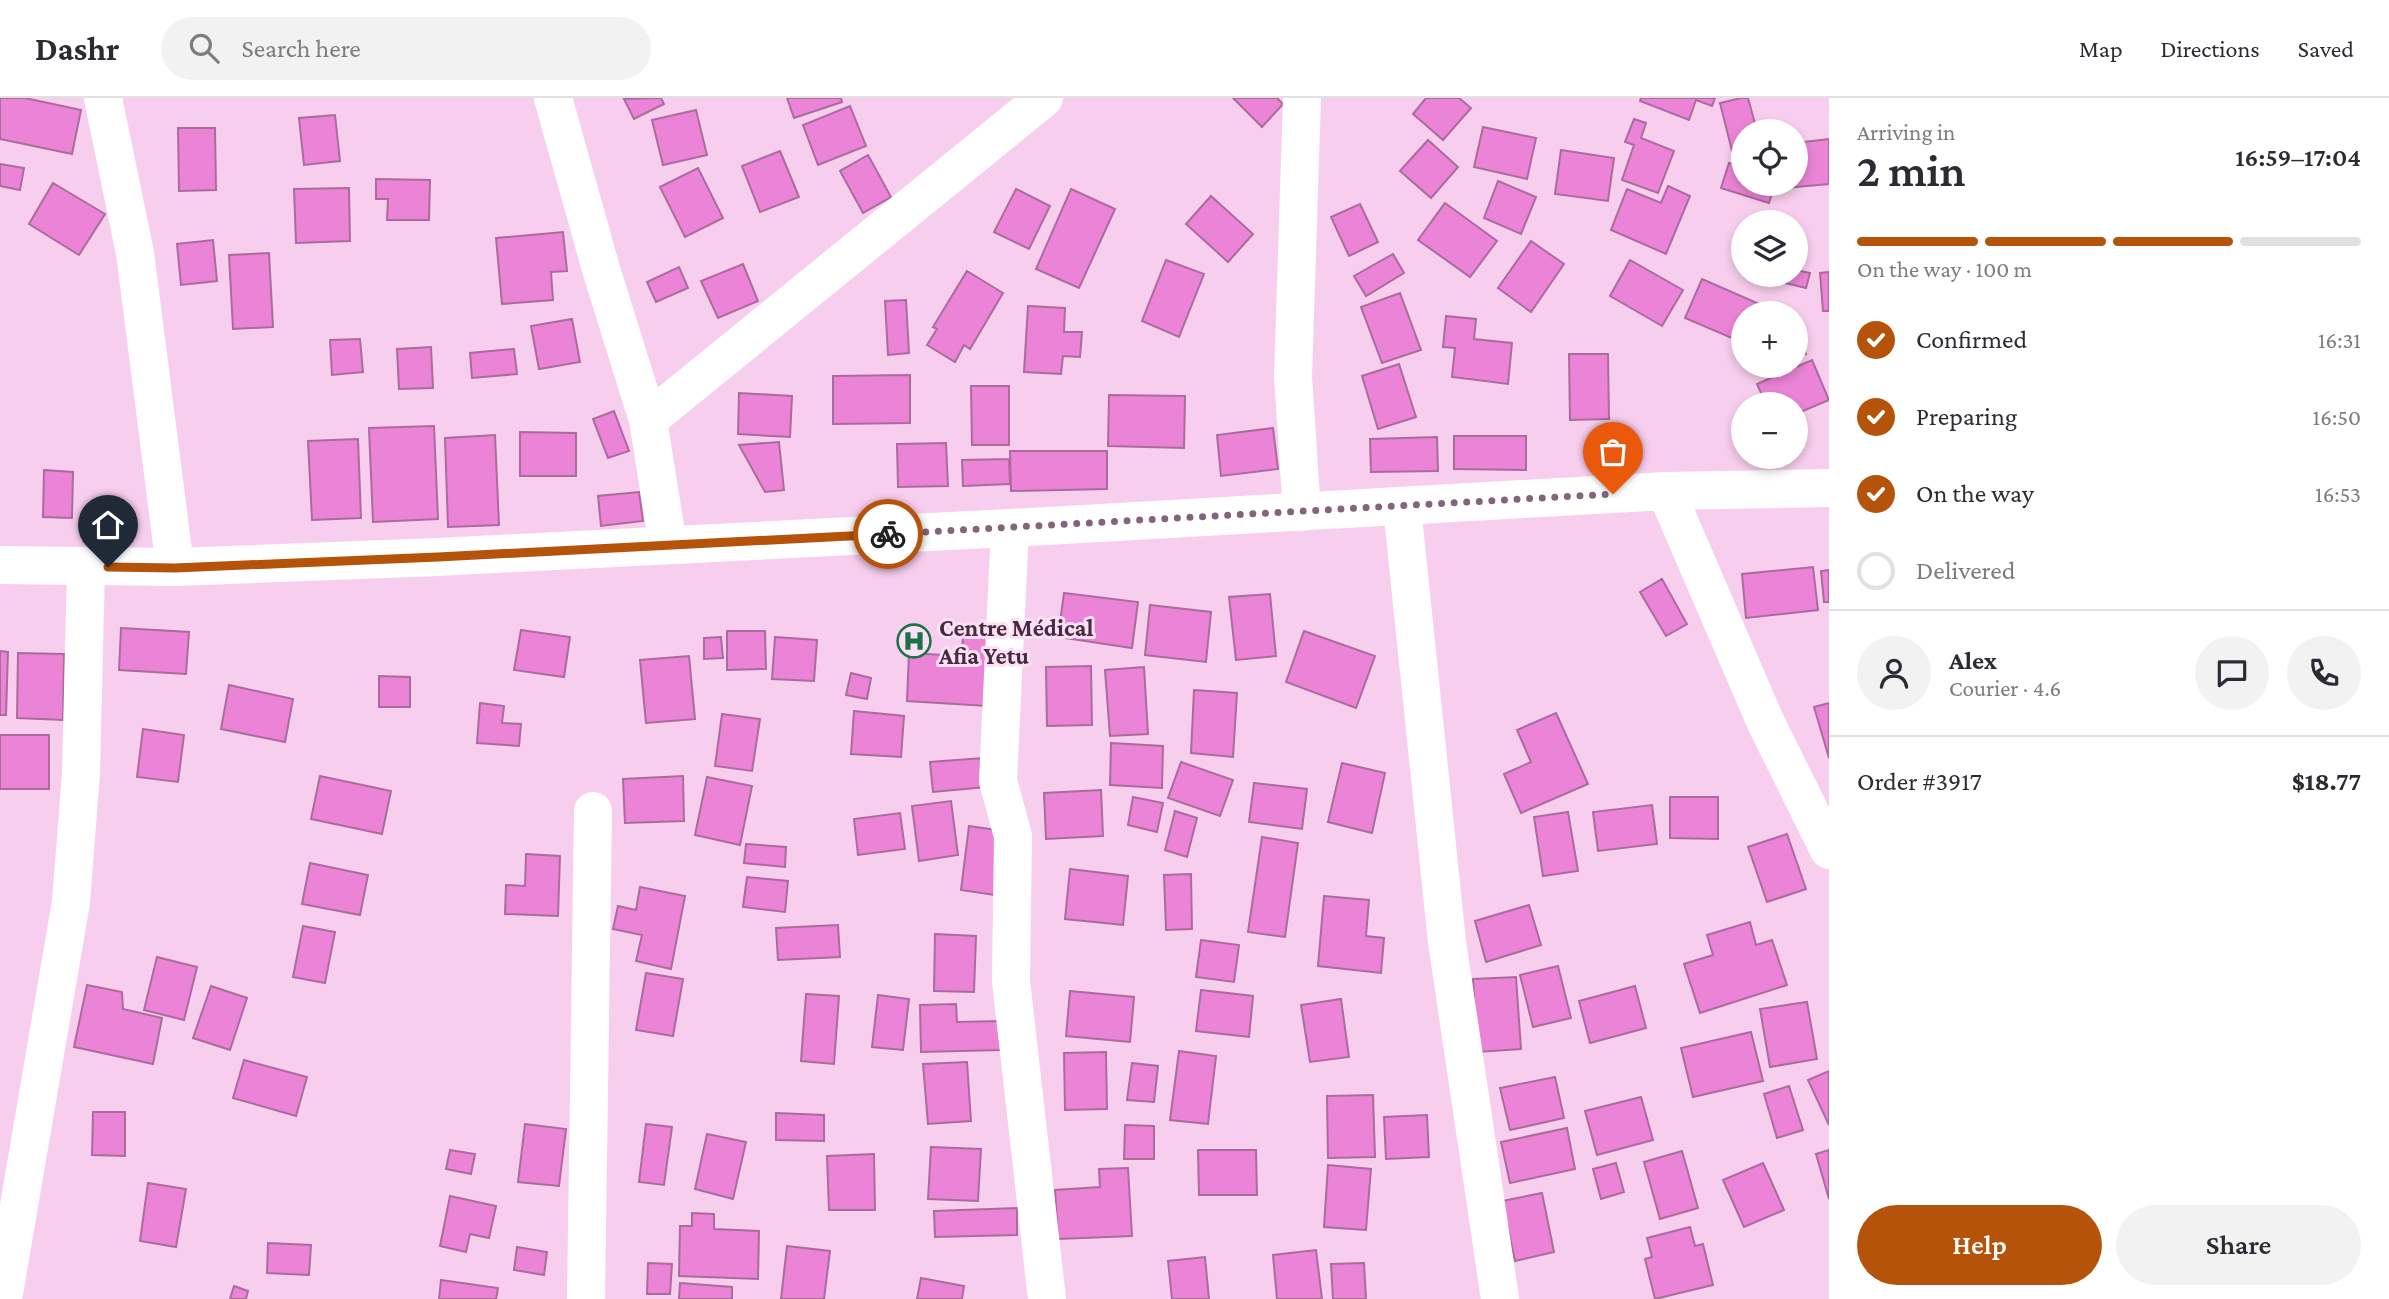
<!DOCTYPE html>
<meta charset="utf-8">
<style>
body{margin:0;font-family:"Crimson Pro",serif;background:#f2f2f3;color:#2b2b33;height:100vh;display:flex;flex-direction:column;font-size:26px;white-space:nowrap}
*{box-sizing:border-box;margin:0}
p{font-size:23px;color:#7c7c81}
.icon{flex:none;width:38px;height:38px;fill:none;stroke:currentColor;stroke-width:2;stroke-linecap:round;stroke-linejoin:round}
.map{position:relative;flex:1;overflow:hidden}
.panel{display:flex;flex-direction:column;background:#fff;width:560px}
.panel>*{flex:none}
.tools{position:absolute;left:1731px;top:21px;display:grid;gap:14px}
.tools a{display:grid;place-items:center;width:77px;height:77px;border-radius:50%;background:#fff;box-shadow:0 4px 10px #0003;font-size:35px}
.pin{position:absolute;display:grid;place-items:center;width:60px;height:60px;color:#fff;margin:-72px -30px;border-radius:50% 50% 50% 0;rotate:-45deg;box-shadow:0 0 7px #0007}
.pin .icon{rotate:45deg}
.courier{position:absolute;display:grid;place-items:center;width:70px;height:70px;margin:-35px;border:5px solid #b45309;border-radius:50%;background:#fff;color:#222;box-shadow:0 2px 9px #0007}
.head em{font-style:normal;font-weight:600}
.head div{display:flex;flex-direction:column-reverse}
.head{display:flex;align-items:center;justify-content:space-between;height:119px;padding:0 28px}
h1{font-size:46px;font-weight:600;line-height:52px}
.bar{display:grid;grid-template-columns:repeat(4,1fr);gap:10px 7px;align-content:center;height:84px;padding:0 28px}
.bar i{height:9px;border-radius:5px;background:#e1e1e2}
.bar .on{background:#b45309}
.bar p{grid-column:span 4}
.line{display:flex;align-items:center;gap:18px;padding:0 28px;border-top:2px solid #e1e1e2}
.line div{flex:1}
.round{display:grid;place-items:center;flex:none;width:74px;height:74px;border-radius:37px;background:#f2f2f3}
ol{padding:0 28px;list-style:none}
li{display:flex;align-items:center;gap:21px;height:77px}
li p{margin-inline-start:auto}
li .icon{padding:7px;border-radius:50%;background:#b45309;color:#fff;stroke-width:4}
li:last-child{color:#7c7c81}
li i{width:38px;height:38px;border:4px solid #e1e1e2;border-radius:50%}
.cta{display:flex;gap:14px;margin-top:auto;padding:14px 28px}
.cta a{flex:1;height:80px;border-radius:42px;background:#b45309;color:#fff;font-size:28px;font-weight:600;line-height:80px;text-align:center}
.cta a+a{background:#f2f2f3;color:#2b2b33}
header{display:flex;align-items:center;gap:42px;box-sizing:border-box;height:98px;padding:0 35px;background:#fff;border-bottom:2px solid #e1e1e2}
header strong{font-size:33px}
nav{display:flex;gap:38px;margin-inline-start:auto;font-size:24px}
.search{width:490px;height:63px;background:#f2f2f3;display:flex;align-items:center;gap:18px;box-sizing:border-box;padding:0 24px;border-radius:38px;color:#7c7c81;font-size:26px}
main{display:flex;flex:1;min-height:0}
.map>svg:first-child{display:block}
.building{fill:#eb84d6;stroke:#ab6b9d;stroke-width:2}
.lines{fill:none;stroke-linecap:round;stroke-linejoin:round}
.minor{stroke:#fff;stroke-width:38}
.tertiary{stroke:#fff;stroke-width:38}
.done{stroke:#84647d;stroke-width:7;stroke-dasharray:0 12.6}
.route{stroke:#b45309;stroke-width:9}
.labels{text-anchor:middle;dominant-baseline:central;stroke-width:6;stroke-linejoin:round;paint-order:stroke}
.poi-label{font-size:24px;font-weight:bold;fill:#462b40;stroke:#fde0f5;text-anchor:start}
</style>
<header>
<strong>Dashr</strong>
<div class="search"><svg class="icon" aria-label="search" viewBox="0 0 24 24"><circle cx="10" cy="10" r="6"/><path d="M15 15l6 6"/></svg>Search here</div>
<nav><a>Map</a><a>Directions</a><a>Saved</a></nav>
</header>
<main>
<div class="map">
<svg width="1829" height="1201" viewBox="0 0 1829 1201">
<rect width="100%" height="100%" fill="#f8ceee"/>
<path class="building" d="M 0,0 L 25,0 L 81,12 L 72,56 L 0,41 Z
M 661,0 L 664,6 L 634,21 L 624,1 Z
M 787,0 L 841,0 L 842,4 L 794,20 Z
M 1233,0 L 1277,0 L 1283,6 L 1262,29 Z
M 1426,0 L 1459,0 L 1471,10 L 1443,42 L 1413,16 Z
M 1641,0 L 1715,0 L 1712,8 L 1696,2 L 1689,22 L 1640,3 Z
M 1741,0 L 1748,0 L 1757,33 L 1743,33 L 1743,50 L 1732,53 L 1720,5 Z
M 850,8 L 866,48 L 818,67 L 803,27 Z
M 696,12 L 707,57 L 663,67 L 652,22 Z
M 335,17 L 340,63 L 304,67 L 299,20 Z
M 1634,21 L 1646,25 L 1641,40 L 1674,53 L 1658,95 L 1622,82 L 1634,47 L 1625,44 Z
M 1483,29 L 1536,40 L 1527,81 L 1474,69 Z
M 178,30 L 215,30 L 216,92 L 179,93 Z
M 1829,41 L 1829,86 L 1786,90 L 1786,86 L 1796,86 L 1796,45 Z
M 1428,42 L 1458,69 L 1431,100 L 1400,73 Z
M 1561,52 L 1614,60 L 1608,103 L 1555,96 Z
M 780,53 L 799,99 L 760,114 L 742,68 Z
M 868,57 L 891,99 L 863,115 L 840,73 Z
M 1729,65 L 1743,69 L 1743,86 L 1775,86 L 1769,105 L 1721,90 Z
M 0,66 L 24,70 L 20,92 L 0,88 Z
M 698,70 L 723,120 L 685,139 L 660,89 Z
M 376,81 L 430,82 L 429,122 L 387,122 L 388,101 L 376,101 Z
M 1498,83 L 1536,99 L 1521,136 L 1484,120 Z
M 53,85 L 105,116 L 79,157 L 29,126 Z
M 1668,88 L 1690,98 L 1666,156 L 1611,132 L 1627,91 L 1661,105 Z
M 349,90 L 350,143 L 296,145 L 294,91 Z
M 1016,91 L 1050,108 L 1029,151 L 994,134 Z
M 1071,91 L 1115,111 L 1079,190 L 1036,171 Z
M 1211,98 L 1253,136 L 1228,164 L 1186,126 Z
M 1445,105 L 1497,143 L 1470,179 L 1418,142 Z
M 1360,106 L 1378,144 L 1349,158 L 1331,119 Z
M 563,134 L 567,173 L 551,174 L 553,202 L 502,206 L 496,140 Z
M 213,142 L 217,183 L 181,187 L 177,146 Z
M 1531,143 L 1564,166 L 1531,214 L 1498,190 Z
M 269,155 L 273,229 L 233,231 L 229,157 Z
M 1393,156 L 1404,175 L 1366,198 L 1354,178 Z
M 1166,162 L 1204,176 L 1179,239 L 1142,223 Z
M 1630,162 L 1683,192 L 1662,228 L 1610,198 Z
M 743,166 L 758,203 L 718,220 L 701,183 Z
M 679,169 L 688,190 L 656,204 L 647,184 Z
M 1796,172 L 1810,175 L 1806,190 L 1769,181 L 1770,177 L 1796,177 Z
M 967,173 L 1003,195 L 970,251 L 964,247 L 955,264 L 927,247 L 937,231 L 933,229 Z
M 1829,174 L 1829,213 L 1823,213 L 1820,175 Z
M 1702,181 L 1757,205 L 1753,215 L 1743,215 L 1743,239 L 1741,244 L 1685,220 Z
M 1400,195 L 1421,252 L 1382,265 L 1361,209 Z
M 906,202 L 909,255 L 888,257 L 885,203 Z
M 1028,208 L 1065,210 L 1064,234 L 1082,234 L 1080,259 L 1063,258 L 1061,276 L 1024,274 Z
M 1446,218 L 1476,221 L 1474,241 L 1512,245 L 1508,286 L 1452,279 L 1455,250 L 1443,249 Z
M 572,221 L 580,264 L 539,271 L 531,228 Z
M 1796,230 L 1806,256 L 1796,260 Z
M 360,241 L 363,274 L 332,277 L 330,242 Z
M 431,249 L 433,290 L 399,291 L 397,251 Z
M 514,251 L 517,276 L 472,280 L 470,255 Z
M 1569,256 L 1608,256 L 1609,321 L 1570,322 Z
M 1812,262 L 1829,302 L 1796,316 L 1796,306 L 1766,306 L 1757,286 Z
M 1399,266 L 1416,319 L 1378,331 L 1362,278 Z
M 910,277 L 910,325 L 833,326 L 833,278 Z
M 971,288 L 1009,288 L 1009,347 L 972,347 Z
M 739,295 L 792,298 L 790,339 L 738,336 Z
M 1109,297 L 1185,298 L 1184,350 L 1108,348 Z
M 614,313 L 629,353 L 608,360 L 593,321 Z
M 434,328 L 438,421 L 373,424 L 369,330 Z
M 1273,330 L 1278,371 L 1221,378 L 1217,337 Z
M 520,334 L 576,335 L 576,378 L 520,378 Z
M 495,337 L 499,427 L 448,429 L 445,340 Z
M 1454,338 L 1526,338 L 1526,372 L 1454,371 Z
M 1437,339 L 1438,373 L 1371,374 L 1370,341 Z
M 358,341 L 361,420 L 312,422 L 308,343 Z
M 779,344 L 784,392 L 765,394 L 739,347 Z
M 946,345 L 948,388 L 898,389 L 897,346 Z
M 1010,353 L 1107,353 L 1107,391 L 1011,393 Z
M 1009,361 L 1010,386 L 963,388 L 962,362 Z
M 44,372 L 73,374 L 72,420 L 43,419 Z
M 639,394 L 643,423 L 601,428 L 598,398 Z
M 1813,469 L 1818,512 L 1746,520 L 1742,476 Z
M 1829,472 L 1829,504 L 1824,504 L 1821,473 Z
M 1662,481 L 1687,526 L 1666,538 L 1640,494 Z
M 1064,495 L 1138,504 L 1132,550 L 1058,539 Z
M 1270,496 L 1276,558 L 1236,562 L 1229,499 Z
M 1150,507 L 1211,514 L 1206,564 L 1145,557 Z
M 121,530 L 189,534 L 186,576 L 119,572 Z
M 521,532 L 570,539 L 564,579 L 514,572 Z
M 727,533 L 765,533 L 766,571 L 727,572 Z
M 1304,533 L 1375,558 L 1356,610 L 1286,584 Z
M 963,537 L 991,539 L 987,608 L 907,603 L 909,555 L 962,558 Z
M 721,539 L 723,560 L 704,561 L 704,540 Z
M 775,539 L 817,542 L 814,583 L 772,581 Z
M 0,553 L 8,554 L 6,617 L 0,617 Z
M 18,555 L 64,556 L 63,622 L 17,620 Z
M 689,558 L 695,621 L 646,625 L 640,562 Z
M 1091,568 L 1092,627 L 1047,628 L 1046,569 Z
M 1144,569 L 1148,636 L 1110,638 L 1105,572 Z
M 851,575 L 871,580 L 867,601 L 846,597 Z
M 379,578 L 410,579 L 410,609 L 379,609 Z
M 229,587 L 293,601 L 285,644 L 221,631 Z
M 1194,592 L 1237,595 L 1233,659 L 1191,655 Z
M 480,605 L 504,608 L 502,625 L 521,626 L 519,648 L 477,645 Z
M 1829,605 L 1829,660 L 1814,609 Z
M 854,613 L 904,618 L 901,659 L 851,656 Z
M 1556,615 L 1588,686 L 1521,715 L 1504,676 L 1531,664 L 1517,632 Z
M 722,616 L 760,621 L 752,673 L 715,668 Z
M 143,631 L 184,637 L 178,684 L 137,679 Z
M 0,637 L 49,637 L 49,691 L 0,691 Z
M 1111,645 L 1163,648 L 1162,690 L 1110,687 Z
M 983,660 L 986,689 L 933,694 L 930,664 Z
M 1181,664 L 1233,682 L 1220,718 L 1168,700 Z
M 1342,665 L 1385,675 L 1372,735 L 1328,724 Z
M 320,678 L 391,693 L 382,736 L 311,721 Z
M 683,678 L 684,723 L 625,725 L 623,681 Z
M 707,679 L 752,688 L 740,747 L 695,737 Z
M 1254,685 L 1307,691 L 1302,731 L 1249,724 Z
M 1101,692 L 1103,738 L 1046,741 L 1044,695 Z
M 1133,699 L 1163,705 L 1157,734 L 1128,727 Z
M 1670,699 L 1718,699 L 1718,741 L 1670,740 Z
M 951,703 L 958,757 L 919,763 L 912,708 Z
M 1652,707 L 1657,746 L 1598,753 L 1593,714 Z
M 1175,713 L 1197,720 L 1187,759 L 1165,752 Z
M 1568,714 L 1578,773 L 1543,778 L 1534,719 Z
M 900,715 L 905,751 L 858,757 L 854,721 Z
M 969,728 L 1011,734 L 1002,798 L 961,792 Z
M 1787,736 L 1806,791 L 1767,804 L 1748,749 Z
M 1262,739 L 1298,745 L 1285,839 L 1248,834 Z
M 746,746 L 786,749 L 785,769 L 744,765 Z
M 526,756 L 560,758 L 558,818 L 505,816 L 506,787 L 525,788 Z
M 310,765 L 368,777 L 360,817 L 302,806 Z
M 1070,771 L 1128,778 L 1123,827 L 1065,821 Z
M 1191,776 L 1192,831 L 1166,832 L 1164,777 Z
M 747,779 L 788,783 L 785,814 L 743,809 Z
M 640,789 L 685,798 L 671,871 L 636,863 L 642,837 L 613,831 L 618,808 L 636,812 Z
M 1324,798 L 1369,802 L 1366,838 L 1384,840 L 1381,875 L 1318,868 Z
M 1529,807 L 1541,847 L 1486,864 L 1475,823 Z
M 1750,824 L 1756,847 L 1772,842 L 1787,887 L 1700,915 L 1684,866 L 1713,857 L 1707,837 Z
M 838,827 L 840,859 L 778,862 L 776,830 Z
M 303,828 L 335,834 L 325,885 L 293,879 Z
M 935,836 L 976,838 L 974,894 L 934,893 Z
M 1201,842 L 1239,847 L 1234,884 L 1196,879 Z
M 157,859 L 197,869 L 184,922 L 144,912 Z
M 1558,868 L 1571,920 L 1533,929 L 1520,877 Z
M 646,875 L 683,881 L 673,938 L 636,932 Z
M 1516,879 L 1521,951 L 1477,954 L 1473,881 Z
M 87,887 L 122,894 L 123,911 L 162,920 L 153,966 L 74,949 Z
M 211,888 L 247,900 L 230,952 L 193,940 Z
M 1635,888 L 1646,930 L 1590,945 L 1579,903 Z
M 1201,892 L 1253,898 L 1249,939 L 1196,933 Z
M 1070,893 L 1134,899 L 1130,944 L 1066,938 Z
M 806,896 L 839,898 L 834,966 L 801,963 Z
M 878,897 L 909,901 L 903,952 L 872,949 Z
M 1341,901 L 1349,959 L 1310,964 L 1301,907 Z
M 1807,904 L 1817,961 L 1770,969 L 1760,911 Z
M 956,906 L 957,924 L 1000,923 L 1001,952 L 921,954 L 920,907 Z
M 1751,934 L 1763,983 L 1693,999 L 1681,950 Z
M 1179,953 L 1216,958 L 1208,1026 L 1170,1022 Z
M 1106,954 L 1107,1011 L 1065,1012 L 1064,955 Z
M 244,962 L 307,979 L 296,1018 L 233,1000 Z
M 967,964 L 971,1023 L 928,1026 L 923,966 Z
M 1132,965 L 1158,968 L 1154,1004 L 1127,1002 Z
M 1829,973 L 1829,1027 L 1808,982 Z
M 1555,979 L 1564,1020 L 1510,1032 L 1500,990 Z
M 1789,988 L 1803,1032 L 1777,1040 L 1764,996 Z
M 1373,997 L 1375,1059 L 1328,1060 L 1327,998 Z
M 1641,999 L 1653,1042 L 1597,1057 L 1585,1013 Z
M 93,1014 L 125,1014 L 125,1058 L 92,1057 Z
M 776,1015 L 824,1017 L 824,1043 L 776,1042 Z
M 1427,1017 L 1429,1059 L 1386,1061 L 1384,1019 Z
M 525,1026 L 566,1031 L 559,1088 L 518,1084 Z
M 646,1026 L 672,1029 L 664,1087 L 639,1084 Z
M 1125,1027 L 1154,1028 L 1154,1061 L 1124,1061 Z
M 1567,1030 L 1575,1071 L 1510,1085 L 1501,1044 Z
M 707,1036 L 746,1044 L 733,1101 L 695,1091 Z
M 931,1049 L 981,1051 L 978,1103 L 928,1101 Z
M 450,1052 L 475,1056 L 471,1076 L 446,1071 Z
M 1198,1052 L 1256,1052 L 1257,1097 L 1199,1097 Z
M 1829,1052 L 1829,1101 L 1816,1056 Z
M 1682,1053 L 1698,1110 L 1660,1121 L 1644,1064 Z
M 874,1056 L 875,1112 L 829,1112 L 827,1058 Z
M 1616,1065 L 1624,1094 L 1601,1101 L 1593,1071 Z
M 1763,1065 L 1784,1112 L 1744,1129 L 1723,1082 Z
M 1328,1067 L 1371,1071 L 1366,1132 L 1324,1129 Z
M 1128,1070 L 1132,1138 L 1058,1141 L 1055,1092 L 1100,1089 L 1099,1071 Z
M 148,1085 L 186,1091 L 176,1149 L 140,1143 Z
M 1542,1095 L 1554,1154 L 1515,1163 L 1502,1103 Z
M 450,1098 L 496,1108 L 489,1140 L 470,1136 L 466,1154 L 440,1148 Z
M 1017,1110 L 1017,1137 L 935,1139 L 934,1113 Z
M 692,1115 L 714,1116 L 714,1131 L 759,1133 L 758,1181 L 679,1178 L 680,1128 L 692,1128 Z
M 1690,1129 L 1695,1148 L 1703,1146 L 1713,1187 L 1655,1201 L 1645,1161 L 1652,1159 L 1647,1140 Z
M 268,1145 L 311,1147 L 309,1177 L 267,1175 Z
M 787,1148 L 830,1153 L 824,1201 L 781,1201 Z
M 517,1149 L 547,1154 L 544,1177 L 514,1172 Z
M 1316,1152 L 1322,1201 L 1277,1201 L 1273,1157 Z
M 1205,1159 L 1209,1201 L 1172,1201 L 1168,1163 Z
M 648,1165 L 672,1166 L 670,1196 L 647,1196 Z
M 1364,1165 L 1366,1201 L 1333,1201 L 1331,1166 Z
M 921,1180 L 964,1188 L 962,1201 L 917,1201 Z
M 441,1182 L 498,1190 L 496,1201 L 439,1201 Z
M 680,1185 L 732,1189 L 732,1201 L 679,1201 Z
M 234,1188 L 248,1193 L 246,1201 L 230,1201 Z"/>
<g class="lines">
<path class="minor" d="M 103,0 L 135,155 L 175,469
M 553,0 L 601,171 L 648,322 L 668,447
M 648,322 L 1044,0
M 1666,393 L 1766,625 L 1829,752
M 1402,409 L 1447,844 L 1500,1201
M 1302,414 L 1293,279 L 1302,0
M 1010,430 L 998,683 L 1013,738 L 1011,883 L 1047,1201
M 3,1201 L 71,804 L 81,676 L 86,469
M 586,1201 L 593,713"/>
<path class="tertiary" d="M 0,467 L 175,469 L 438,459 L 1010,430 L 1666,393 L 1829,390"/>
</g>
<g class="lines">
<path class="done" d="M 888,436 L 1613,396"/>
<path class="route" d="M 108,469 L 175,470 L 438,459 L 888,436"/>
</g>
<defs>
<symbol id="hospital-ring" viewBox="-11 -11 22 22"><circle r="9.5" fill="#fde0f5" stroke="#1c7244" stroke-width="1.5"/><path d="M-5-5h3v3.5h4V-5h3V5h-3V1.5h-4V5h-3Z" fill="#1c7244"/></symbol>
</defs>
<g fill-rule="evenodd">
<use href="#hospital-ring" x="895" y="524" width="38" height="38"/>
</g>
<g class="labels">
<g class="poi-label">
<text x="939" y="529">Centre Médical<tspan x="939" dy="28">Afia Yetu</tspan></text>
</g>
</g>
</svg>
<div class="tools">
<a><svg class="icon" aria-label="locate" viewBox="0 0 24 24"><circle cx="12" cy="12" r="6"/><path d="M12 2v4M12 18v4M2 12h4M18 12h4"/></svg></a>
<a><svg class="icon" aria-label="layers" viewBox="0 0 24 24"><path d="M12 4l9 5-9 5-9-5zM3 14l9 5 9-5"/></svg></a>
<a>+</a>
<a>−</a>
</div>
<div class="pin" style="left:1613px;top:396px;background:#ea580c"><svg class="icon" aria-label="bag" viewBox="0 0 24 24"><path d="M5 8h14l-1 12H6zM9 8a3 3 0 0 1 6 0"/></svg></div>
<div class="pin" style="left:108px;top:469px;background:#1f2937"><svg class="icon" aria-label="home" viewBox="0 0 24 24"><path d="M3 11l9-7 9 7M6 9v11h12V9"/></svg></div>
<div class="courier" style="left:888px;top:436px"><svg class="icon" aria-label="bike" viewBox="0 0 24 24"><circle cx="6" cy="16" r="4"/><circle cx="18" cy="16" r="4"/><path d="M6 16l4-8h5l3 8M10 8l3 8H6M13 5h3"/></svg></div>
</div>
<section class="panel">
<div class="head"><div><h1>2 min</h1><p>Arriving in</p></div><em>16:59–17:04</em></div>
<div class="bar"><i class="on"></i><i class="on"></i><i class="on"></i><i></i><p>On the way · 100 m</p></div>
<ol>
<li><svg class="icon" aria-label="check" viewBox="0 0 24 24"><path d="M5 12l5 5 9-10"/></svg>Confirmed<p>16:31</p></li>
<li><svg class="icon" aria-label="check" viewBox="0 0 24 24"><path d="M5 12l5 5 9-10"/></svg>Preparing<p>16:50</p></li>
<li><svg class="icon" aria-label="check" viewBox="0 0 24 24"><path d="M5 12l5 5 9-10"/></svg>On the way<p>16:53</p></li>
<li><i></i>Delivered</li>
</ol>
<div class="line" style="height:126px"><a class="round"><svg class="icon" aria-label="person" viewBox="0 0 24 24"><circle cx="12" cy="8" r="4"/><path d="M4 21q1-7 8-7t8 7"/></svg></a><div><b>Alex</b><p>Courier · 4.6</p></div><a class="round"><svg class="icon" aria-label="chat" viewBox="0 0 24 24"><path d="M4 5h16v11H9l-5 4z"/></svg></a><a class="round"><svg class="icon" aria-label="phone" viewBox="0 0 24 24"><path d="M5 4h4l2 5-3 2q2 4 5 5l2-3 5 2v4C11 20 4 13 5 4z"/></svg></a></div>
<div class="line" style="height:91px"><div>Order #3917</div><b>$18.77</b></div>
<div class="cta"><a>Help</a><a>Share</a></div>
</section>
</main>
